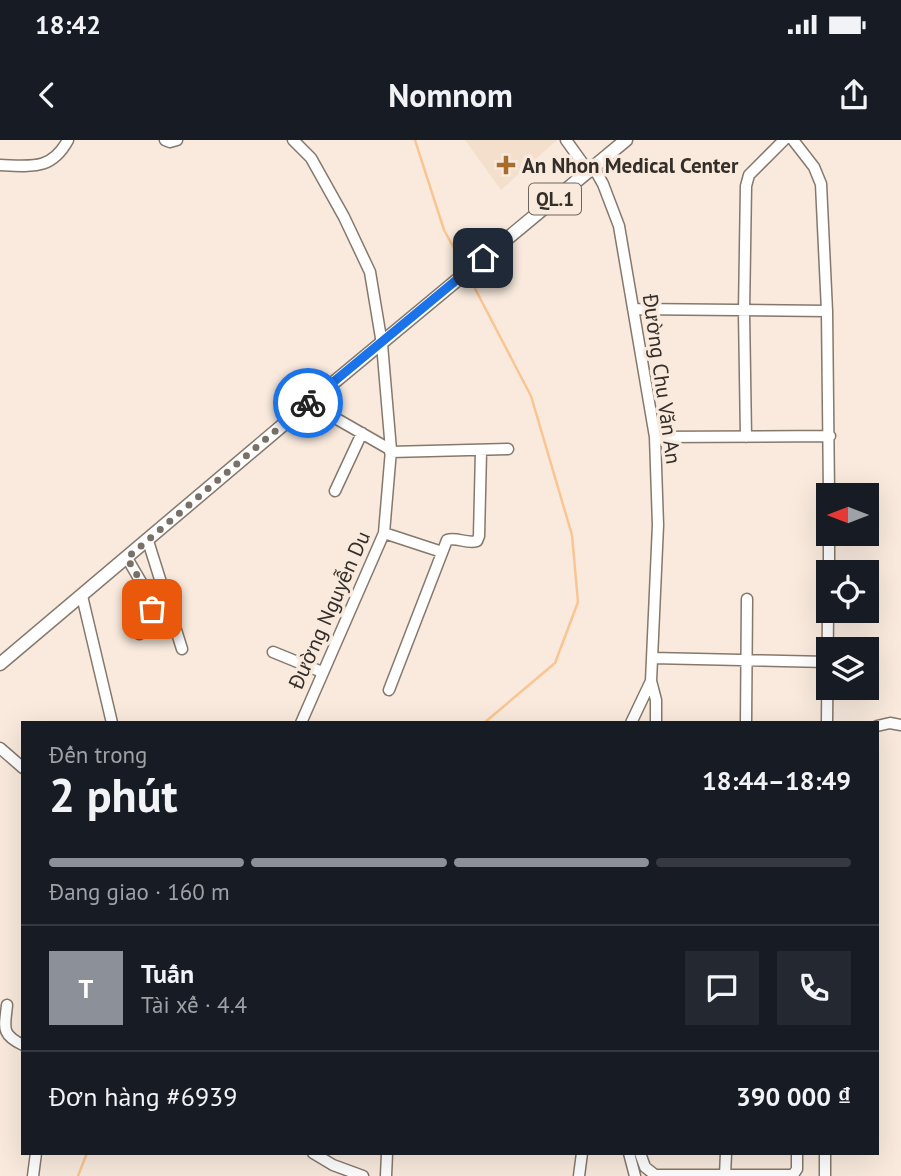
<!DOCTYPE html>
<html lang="vi">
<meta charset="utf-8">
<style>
body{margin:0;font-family:"PT Sans",sans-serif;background:#242831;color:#f1f3f6;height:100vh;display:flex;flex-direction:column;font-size:26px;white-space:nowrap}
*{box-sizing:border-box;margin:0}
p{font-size:23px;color:#9ea1a6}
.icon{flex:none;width:38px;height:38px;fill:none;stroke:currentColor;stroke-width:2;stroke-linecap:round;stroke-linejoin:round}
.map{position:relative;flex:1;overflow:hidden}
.side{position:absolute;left:21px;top:581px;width:858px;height:434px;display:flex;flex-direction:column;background:#171b24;border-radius:0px;box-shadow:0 7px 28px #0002}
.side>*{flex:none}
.needle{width:46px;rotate:270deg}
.buttons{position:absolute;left:816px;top:343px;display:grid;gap:14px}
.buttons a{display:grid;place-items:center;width:63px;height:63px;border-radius:0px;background:#171b24;box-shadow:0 7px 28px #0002;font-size:35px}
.pin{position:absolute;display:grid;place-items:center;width:60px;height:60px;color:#fff;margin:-30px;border-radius:14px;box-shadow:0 4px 10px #0006}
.courier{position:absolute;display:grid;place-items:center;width:70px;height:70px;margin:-35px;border:5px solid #1a73e8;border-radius:50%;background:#fff;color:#222;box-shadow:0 2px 9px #0007}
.overview em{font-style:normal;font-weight:600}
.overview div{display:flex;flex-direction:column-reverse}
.overview{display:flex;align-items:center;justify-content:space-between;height:119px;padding:0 28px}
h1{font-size:46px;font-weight:600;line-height:52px}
.bar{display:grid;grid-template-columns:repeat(4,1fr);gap:10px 7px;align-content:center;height:84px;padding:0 28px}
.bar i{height:9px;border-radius:5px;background:#363941}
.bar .selected{background:#8c9099}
.bar p{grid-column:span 4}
.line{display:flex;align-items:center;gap:18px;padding:0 28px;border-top:2px solid #363941}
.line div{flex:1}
.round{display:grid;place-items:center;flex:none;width:74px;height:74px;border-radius:0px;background:#242831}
.status{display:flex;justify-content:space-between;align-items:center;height:49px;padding:0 35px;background:#171b24;direction:ltr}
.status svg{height:19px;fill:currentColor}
header{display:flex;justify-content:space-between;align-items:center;height:91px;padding:0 28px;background:#171b24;font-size:32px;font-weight:600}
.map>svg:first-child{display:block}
.built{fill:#f4dfcc}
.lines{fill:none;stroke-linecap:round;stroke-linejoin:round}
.stream{stroke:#fac592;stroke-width:2.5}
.minor-casing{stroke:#85786c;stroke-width:13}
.major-casing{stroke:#85786c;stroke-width:15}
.minor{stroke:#fff;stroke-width:10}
.major{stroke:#fff;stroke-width:12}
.done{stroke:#797068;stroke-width:7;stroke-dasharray:0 12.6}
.route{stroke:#1a73e8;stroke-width:9}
.poi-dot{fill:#a76d2d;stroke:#f9eadd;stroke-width:2.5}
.labels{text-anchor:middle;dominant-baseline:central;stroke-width:7;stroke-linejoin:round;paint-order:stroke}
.shield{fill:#f9eadd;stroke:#6f665f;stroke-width:2}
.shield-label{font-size:19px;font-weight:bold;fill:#342e29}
.poi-label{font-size:21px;font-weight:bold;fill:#342e29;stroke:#f9eadd;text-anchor:start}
.street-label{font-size:21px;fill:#342e29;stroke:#f9eadd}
</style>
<div class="status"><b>18:42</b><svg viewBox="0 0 49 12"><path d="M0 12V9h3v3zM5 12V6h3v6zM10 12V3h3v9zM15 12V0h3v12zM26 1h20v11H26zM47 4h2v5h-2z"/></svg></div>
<header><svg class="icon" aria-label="back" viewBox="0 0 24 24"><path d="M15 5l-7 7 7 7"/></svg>Nomnom<svg class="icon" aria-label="share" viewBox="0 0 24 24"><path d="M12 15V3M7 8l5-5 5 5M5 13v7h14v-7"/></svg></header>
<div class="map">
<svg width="901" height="1036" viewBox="0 0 901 1036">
<rect width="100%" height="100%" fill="#f9eadd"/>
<path class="built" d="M 465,0 L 557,0 L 501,50 Z"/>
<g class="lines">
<path class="stream" d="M 415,0 L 444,90 L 465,128
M 469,137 L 531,256 L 572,395 L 578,462 L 555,523 L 484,583
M 78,1036 L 87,1013"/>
<defs>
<path id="minor" d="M 165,0 L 170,2 L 177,0
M 293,0 L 311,18 L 344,77 L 370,132 L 382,204 L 391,310 L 384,393 L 301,583
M 566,0 L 589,32
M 793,0 L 814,27 L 821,44 L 827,171 L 829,355
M 0,25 C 31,26 51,31 68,0
M 594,28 L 603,44 L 619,86 L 655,297 L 658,385 L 651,541 L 631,583
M 633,169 L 827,171
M 309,263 L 391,310
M 655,297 L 830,296
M 746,297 L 744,172 L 746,46 L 749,35 L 784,0
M 390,312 L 508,309
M 335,351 L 362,293
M 384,393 L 442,412
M 148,401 L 182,509
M 127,418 L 144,447 L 157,482 L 154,487 L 139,494
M 829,432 L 829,394
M 82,456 L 112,583
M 273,512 L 322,532
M 652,518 L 827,522
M 651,541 L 656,560 L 656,583
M 389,550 L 447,400 C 457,397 467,404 477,401 L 479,396 L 481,311
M 746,583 L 747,459
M 827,583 L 828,471
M 877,586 L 890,583 L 901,585
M 0,608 L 23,628
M 7,865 C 5,887 0,894 23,905
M 313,1013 L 333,1025 L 363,1036
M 629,1013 L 635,1036
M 640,1013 L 645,1027 L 655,1035 L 793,1035 L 797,1029 L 797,1013
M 33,1036 L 36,1013
M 386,1036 L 387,1013
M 579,1036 L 582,1013
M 725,1036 L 726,1013
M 825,1036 L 825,1013"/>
<path id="major" d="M 0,524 L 309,263 L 626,0"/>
</defs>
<use href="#minor" class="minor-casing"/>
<use href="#major" class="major-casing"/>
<use href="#minor" class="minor"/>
<use href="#major" class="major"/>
</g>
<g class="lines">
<path class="done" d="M 152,469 L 144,447 L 127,418 L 308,263"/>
<path class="route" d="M 308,263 L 483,118"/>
</g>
<path class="poi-dot" d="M502.5 14.5h7v7h7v7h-7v7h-7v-7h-7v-7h7z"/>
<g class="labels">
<rect class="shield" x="529" y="43.5" width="52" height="31" rx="5"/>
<g class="shield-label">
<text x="555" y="59">QL.1</text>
</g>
<g class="poi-label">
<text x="522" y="25">An Nhon Medical Center</text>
</g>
<g class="street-label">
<text transform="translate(662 239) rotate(82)">Đường Chu Văn An</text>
<text transform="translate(329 470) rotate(-66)">Đường Nguyễn Du</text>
</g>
</g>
</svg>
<div class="buttons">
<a><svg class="needle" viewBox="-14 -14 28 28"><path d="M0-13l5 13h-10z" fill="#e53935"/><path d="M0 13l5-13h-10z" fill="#9ea1a6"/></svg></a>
<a><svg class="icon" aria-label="locate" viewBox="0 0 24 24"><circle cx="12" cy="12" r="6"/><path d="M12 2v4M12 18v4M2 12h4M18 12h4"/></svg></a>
<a><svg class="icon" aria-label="layers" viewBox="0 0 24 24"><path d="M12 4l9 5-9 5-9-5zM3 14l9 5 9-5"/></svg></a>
</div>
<div class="pin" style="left:152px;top:469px;background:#ea580c"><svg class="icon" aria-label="bag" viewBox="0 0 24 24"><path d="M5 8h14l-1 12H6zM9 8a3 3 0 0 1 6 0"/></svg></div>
<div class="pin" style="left:483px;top:118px;background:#1f2937"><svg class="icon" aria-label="home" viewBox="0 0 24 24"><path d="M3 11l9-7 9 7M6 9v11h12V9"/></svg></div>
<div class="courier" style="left:308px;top:263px"><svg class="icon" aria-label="bike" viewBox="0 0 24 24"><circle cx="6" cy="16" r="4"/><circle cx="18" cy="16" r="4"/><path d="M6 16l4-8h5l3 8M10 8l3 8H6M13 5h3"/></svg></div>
<section class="side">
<div class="overview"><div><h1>2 phút</h1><p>Đến trong</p></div><em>18:44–18:49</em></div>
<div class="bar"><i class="selected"></i><i class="selected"></i><i class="selected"></i><i></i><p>Đang giao · 160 m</p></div>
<div class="line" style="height:126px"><b class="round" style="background:#8c9099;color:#fff">T</b><div><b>Tuấn</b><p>Tài xế · 4.4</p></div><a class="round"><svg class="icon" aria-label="chat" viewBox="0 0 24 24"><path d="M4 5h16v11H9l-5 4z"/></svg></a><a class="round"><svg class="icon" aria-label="phone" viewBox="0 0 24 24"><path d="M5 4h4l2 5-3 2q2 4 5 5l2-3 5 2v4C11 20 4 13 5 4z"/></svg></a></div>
<div class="line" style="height:91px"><div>Đơn hàng #6939</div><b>390 000 ₫</b></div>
</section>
</div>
